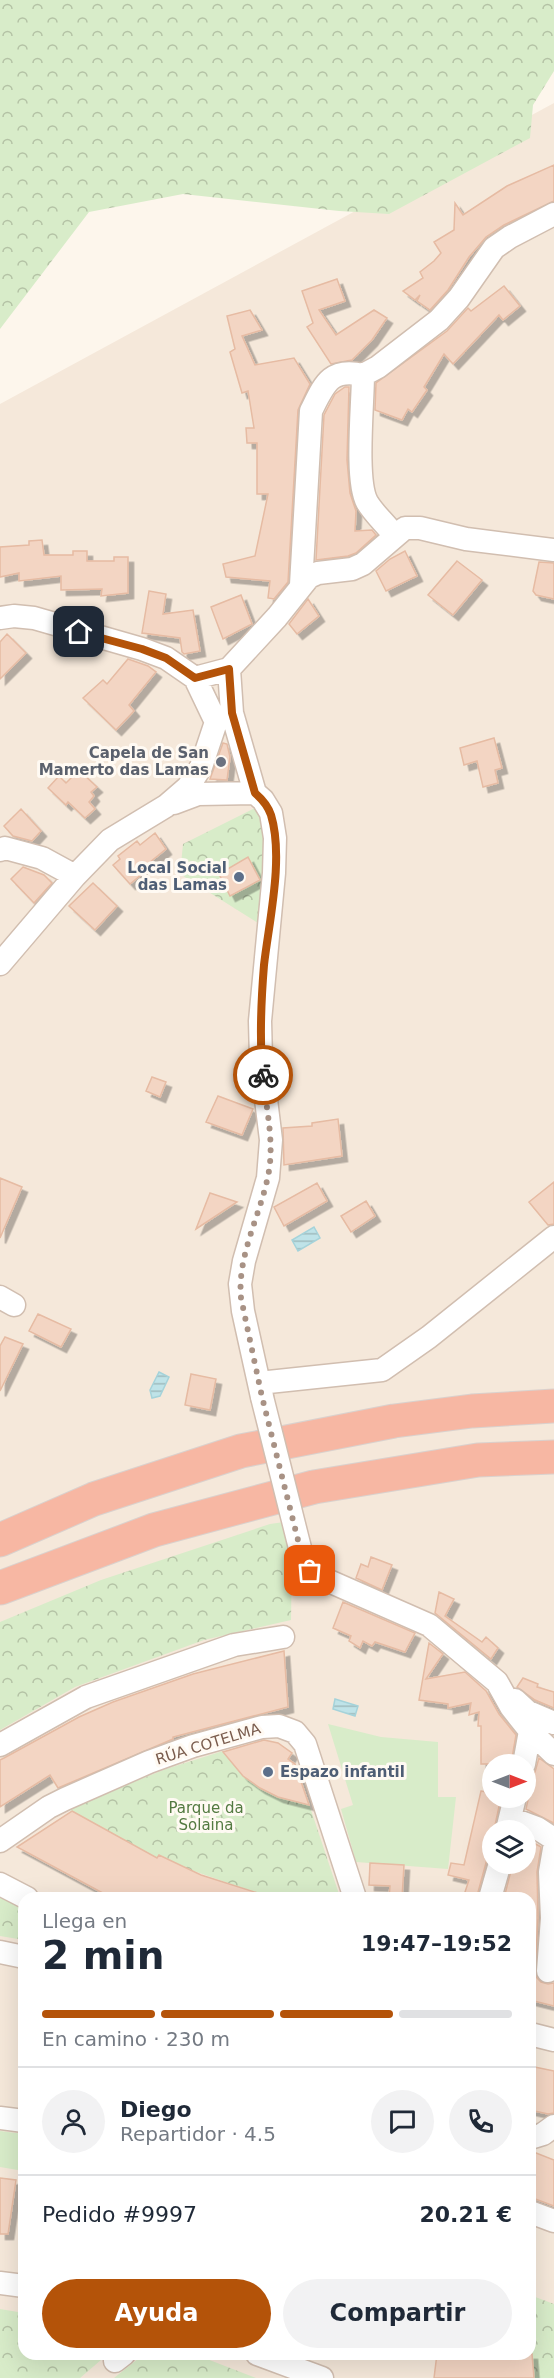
<!DOCTYPE html>
<html lang="es">
<meta charset="utf-8">
<style>
body{margin:0;font-family:"DejaVu Sans",sans-serif;background:#f2f2f3;color:#1f2937;height:100vh;display:flex;flex-direction:column;font-size:22px;white-space:nowrap}
*{box-sizing:border-box;margin:0}
p{font-size:20px;color:#747a83}
.icon{flex:none;width:33px;height:33px;fill:none;stroke:currentColor;stroke-width:2;stroke-linecap:round;stroke-linejoin:round}
.map{position:relative;flex:1;overflow:hidden}
.drawer{position:absolute;left:18px;top:1892px;width:518px;height:468px;display:flex;flex-direction:column;background:#fff;border-radius:18px;box-shadow:0 6px 24px #0002}
.drawer>*{flex:none}
.needle{width:39px;rotate:90deg}
.controls{position:absolute;left:482px;top:1754px;display:grid;gap:12px}
.controls a{display:grid;place-items:center;width:54px;height:54px;border-radius:50%;background:#fff;box-shadow:0 6px 24px #0002;font-size:30px}
.pin{position:absolute;display:grid;place-items:center;width:51px;height:51px;color:#fff;margin:-26px;border-radius:12px;box-shadow:0 3px 9px #0006}
.courier{position:absolute;display:grid;place-items:center;width:60px;height:60px;margin:-30px;border:4px solid #b45309;border-radius:50%;background:#fff;color:#222;box-shadow:0 2px 8px #0007}
.summary em{font-style:normal;font-weight:800}
.summary div{display:flex;flex-direction:column-reverse}
.summary{display:flex;align-items:center;justify-content:space-between;height:102px;padding:0 24px}
h1{font-size:39px;font-weight:800;line-height:45px}
.bar{display:grid;grid-template-columns:repeat(4,1fr);gap:9px 6px;align-content:center;height:72px;padding:0 24px}
.bar i{height:8px;border-radius:4px;background:#e0e1e3}
.bar .selected{background:#b45309}
.bar p{grid-column:span 4}
.line{display:flex;align-items:center;gap:15px;padding:0 24px;border-top:2px solid #e0e1e3}
.line div{flex:1}
.round{display:grid;place-items:center;flex:none;width:63px;height:63px;border-radius:32px;background:#f2f2f3}
.primary-button{display:flex;gap:12px;margin-top:auto;padding:12px 24px}
.primary-button a{flex:1;height:69px;border-radius:36px;background:#b45309;color:#fff;font-size:24px;font-weight:800;line-height:69px;text-align:center}
.primary-button a+a{background:#f2f2f3;color:#1f2937}
.map>svg:first-child{display:block}
.residential{fill:#f5e8da;fill-rule:evenodd}
.green{fill:#d8ecc9}
.forest{fill:url(#forest-crowns)}
.water{fill:url(#water-rules);stroke:#a5d3da;stroke-width:1.5}
.building{fill:#f3d5c3;stroke:#e6bba3;stroke-width:1.5;filter:url(#shadow)}
.lines{fill:none;stroke-linecap:round;stroke-linejoin:round}
.minor-casing{stroke:#d1beb0;stroke-width:25}
.highway-casing{stroke:#dad1cd;stroke-width:35}
.minor{stroke:#fff;stroke-width:22}
.highway{stroke:#f7b7a3;stroke-width:33}
.minor-bridge-casing{stroke:#d1beb0;stroke-width:25;stroke-linecap:butt}
.minor-bridge{stroke:#fff;stroke-width:22}
.done{stroke:#a89285;stroke-width:6;stroke-dasharray:0 10.8}
.route{stroke:#b45309;stroke-width:8}
.worship-dot{fill:#6b7280;stroke:#fffaf3;stroke-width:2}
.service-dot{fill:#5c6f8a;stroke:#fffaf3;stroke-width:2}
.labels{text-anchor:middle;dominant-baseline:central;stroke-width:6;stroke-linejoin:round;paint-order:stroke}
.worship-label{font-size:15px;font-weight:bold;fill:#5b616d;stroke:#fffaf3;text-anchor:end}
.service-label{font-size:15px;font-weight:bold;fill:#4e5e75;stroke:#fffaf3;text-anchor:end}
.street-label{font-size:15px;fill:#7a5c4d;stroke:#fffaf3}
.park-label{font-size:15px;fill:#537a41;stroke:#fffaf3}
</style>
<div class="map">
<svg width="554" height="2378" viewBox="0 0 554 2378">
<defs>
<pattern id="forest-crowns" width="20" height="18" patternUnits="userSpaceOnUse" patternTransform="scale(1.5)"><rect width="20" height="18" fill="#d8ecc9"/><path d="M2 6a3 3 0 1 1 6 0M12 15a3 3 0 1 1 6 0" fill="none" stroke="#b4c2a5"/></pattern>
<pattern id="water-rules" width="6" height="5" patternUnits="userSpaceOnUse" patternTransform="scale(1.5)"><rect width="6" height="5" fill="#bfe3e8"/><path d="M0 2.5h6" fill="none" stroke="#a0bbbe"/></pattern>
<filter id="shadow"><feDropShadow dx="5.5" dy="5.5" stdDeviation="0" flood-color="#0004"/></filter>
</defs>
<rect width="100%" height="100%" fill="#fdf6ec"/>
<path class="residential" d="M 554,103 L 554,2378 L 0,2378 L 0,404 ZM 492,1764 L 525,1764 L 525,1797 L 492,1797 ZM 492,1830 L 525,1830 L 525,1863 L 492,1863 ZM 24,1898 L 530,1898 L 530,2354 L 24,2354 Z"/>
<path class="green" d="M 328,1724 L 381,1737 L 438,1742 L 438,1797 L 456,1797 L 448,1869 L 356,1862 L 341,1809 L 353,1805 Z
M 0,2131 L 24,2134 L 24,2171 L 0,2167 Z"/>
<path class="forest" d="M 0,0 L 554,0 L 554,71 L 533,105 L 530,138 L 389,214 L 339,211 L 183,194 L 89,212 L 0,329 Z
M 259,806 L 265,819 L 261,925 L 180,874 L 183,844 Z
M 284,1522 L 292,1555 L 291,1620 L 204,1640 L 75,1687 L 0,1730 L 0,1622 L 101,1580 L 270,1524 Z
M 223,1751 C 244,1782 272,1799 309,1804 L 340,1897 L 281,1897 L 245,1892 L 245,1889 L 157,1858 L 70,1810 L 80,1803 L 166,1769 Z
M 0,1894 L 24,1906 L 24,1940 L 0,1936 Z
M 530,2295 L 554,2304 L 554,2378 L 534,2378 L 530,2342 Z
M 0,2309 L 24,2313 L 24,2354 L 108,2354 L 80,2378 L 0,2378 Z
M 144,2354 L 194,2354 L 256,2378 L 114,2378 Z"/>
<path class="water" d="M 314,1227 L 320,1238 L 298,1251 L 292,1240 Z
M 159,1372 L 169,1377 L 160,1396 L 152,1398 L 150,1390 Z
M 335,1699 L 358,1706 L 355,1716 L 333,1709 Z"/>
<path class="building" d="M 554,165 L 554,201 L 504,225 L 486,237 L 469,257 L 448,290 L 430,310 L 417,301 L 420,295 L 415,300 L 403,291 L 423,278 L 420,272 L 434,261 L 441,253 L 434,242 L 454,230 L 455,203 L 463,215 L 507,186 Z
M 337,279 L 345,301 L 319,310 L 336,335 L 374,310 L 387,318 L 372,340 L 352,360 L 331,364 L 307,327 L 313,323 L 302,291 Z
M 504,286 L 520,306 L 503,320 L 499,315 L 453,364 L 444,354 L 424,387 L 427,390 L 412,412 L 408,409 L 402,420 L 375,410 L 376,383 L 447,331 L 468,308 L 471,311 Z
M 250,310 L 262,330 L 242,336 L 255,365 L 294,358 L 310,384 L 298,410 L 288,582 L 274,599 L 268,598 L 270,581 L 226,577 L 223,564 L 255,556 L 268,494 L 257,494 L 257,443 L 247,443 L 246,428 L 254,428 L 248,391 L 242,393 L 230,352 L 235,349 L 227,316 Z
M 345,387 L 349,387 L 347,460 L 350,493 L 356,511 L 355,531 L 372,530 L 376,535 L 356,553 L 348,556 L 316,560 L 324,415 L 335,394 Z
M 42,540 L 44,555 L 73,555 L 73,551 L 87,551 L 87,561 L 114,561 L 114,557 L 128,557 L 128,593 L 101,596 L 102,589 L 61,590 L 61,576 L 19,581 L 19,573 L 0,577 L 0,547 L 29,545 L 29,541 Z
M 405,551 L 417,576 L 386,591 L 376,571 L 390,559 Z
M 457,561 L 482,580 L 453,615 L 428,595 Z
M 539,562 L 554,563 L 554,599 L 536,595 L 533,591 Z
M 149,591 L 166,594 L 163,614 L 193,610 L 200,651 L 184,654 L 182,652 L 180,638 L 142,633 Z
M 241,595 L 252,624 L 223,639 L 211,607 Z
M 308,599 L 319,616 L 297,634 L 289,624 Z
M 7,634 L 26,653 L 0,679 L 0,642 Z
M 128,659 L 148,666 L 156,672 L 129,705 L 134,711 L 116,730 L 83,698 L 103,680 L 107,684 Z
M 494,738 L 502,768 L 495,770 L 498,783 L 483,787 L 477,761 L 464,765 L 460,748 Z
M 223,743 L 227,744 L 230,757 L 227,780 L 210,779 Z
M 81,772 L 97,787 L 91,792 L 94,796 L 89,802 L 95,809 L 85,818 L 68,802 L 66,805 L 48,788 L 59,776 L 66,783 L 74,775 L 75,777 Z
M 21,809 L 41,831 L 32,841 L 13,836 L 4,826 Z
M 155,833 L 166,849 L 139,871 L 142,874 L 130,884 L 113,865 L 120,859 L 118,856 L 137,841 L 140,845 Z
M 248,857 L 260,880 L 230,896 L 219,874 Z
M 23,867 L 44,875 L 52,883 L 34,903 L 11,879 Z
M 93,883 L 117,906 L 95,930 L 69,906 Z
M 152,1077 L 166,1082 L 160,1097 L 146,1091 Z
M 218,1096 L 253,1109 L 242,1135 L 206,1122 Z
M 338,1119 L 342,1156 L 284,1165 L 283,1128 L 312,1126 L 312,1123 Z
M 0,1178 L 22,1187 L 0,1238 Z
M 554,1182 L 554,1224 L 548,1225 L 529,1202 Z
M 317,1183 L 327,1201 L 284,1226 L 274,1207 Z
M 210,1193 L 237,1202 L 196,1229 Z
M 366,1201 L 375,1216 L 351,1232 L 341,1216 Z
M 38,1314 L 71,1329 L 61,1347 L 29,1331 Z
M 5,1337 L 23,1344 L 0,1391 L 0,1346 Z
M 191,1374 L 216,1379 L 210,1410 L 185,1405 Z
M 371,1557 L 392,1565 L 382,1590 L 356,1578 L 361,1564 L 368,1567 Z
M 439,1592 L 454,1599 L 445,1616 L 482,1642 L 486,1637 L 498,1648 L 491,1659 L 435,1613 Z
M 343,1602 L 415,1633 L 405,1652 L 375,1642 L 372,1646 L 363,1641 L 360,1648 L 349,1641 L 351,1636 L 333,1628 Z
M 429,1643 L 443,1654 L 426,1679 L 465,1672 L 486,1691 L 499,1714 L 516,1735 L 511,1764 L 481,1764 L 481,1726 L 478,1726 L 479,1712 L 469,1715 L 471,1703 L 448,1708 L 448,1704 L 419,1700 Z
M 284,1651 L 288,1707 L 173,1737 L 173,1739 L 58,1788 L 50,1775 L 0,1807 L 0,1760 L 4,1758 L 79,1717 L 113,1702 L 193,1674 Z
M 523,1678 L 538,1684 L 537,1687 L 554,1692 L 554,1708 L 535,1700 L 517,1687 Z
M 264,1740 L 278,1743 L 292,1753 L 288,1759 L 295,1764 L 309,1805 L 278,1797 L 260,1788 L 243,1776 L 223,1752 Z
M 539,1758 L 554,1769 L 554,1823 L 526,1809 L 528,1800 L 527,1777 L 535,1772 Z
M 481,1791 L 492,1793 L 492,1797 L 501,1797 L 494,1830 L 492,1830 L 492,1852 L 487,1859 L 477,1896 L 464,1895 L 469,1880 L 448,1875 L 451,1863 L 464,1865 Z
M 72,1811 L 157,1858 L 159,1855 L 201,1875 L 261,1894 L 260,1898 L 112,1898 L 17,1847 Z
M 525,1838 L 541,1847 L 537,1872 L 538,1918 L 535,1971 L 536,1977 L 541,1982 L 548,1984 L 554,1983 L 554,2006 L 530,2000 L 530,1898 L 504,1898 L 513,1863 L 525,1863 Z
M 370,1863 L 404,1865 L 402,1898 L 389,1898 L 390,1886 L 369,1885 Z
M 530,2066 L 554,2071 L 554,2113 L 548,2114 L 530,2110 Z
M 531,2151 L 554,2160 L 554,2206 L 530,2197 Z
M 0,2178 L 16,2180 L 8,2234 L 0,2234 Z
M 437,2354 L 532,2354 L 534,2378 L 434,2378 Z"/>
<g class="lines">
<defs>
<path id="minor" d="M 394,535 C 386,524 374,514 367,502 C 355,480 363,403 363,375 L 378,367 L 439,320 L 459,298 L 494,248 L 510,237 L 554,214
M 301,585 L 311,411 C 324,385 330,367 363,375
M 0,618 L 14,616 L 34,618 L 142,649 L 166,658 L 195,678 L 216,722
M 229,669 L 232,713 L 255,793 L 263,800 L 271,813 L 275,838 L 274,873 L 260,1021 L 261,1059 L 271,1140 L 268,1178 L 244,1261 L 240,1284 L 243,1311 L 262,1397
M 195,678 L 229,669 L 277,617 L 309,577 L 318,573 L 352,569 L 363,564 L 405,528 L 420,528 L 466,539 L 554,550
M 174,803 L 198,794 L 255,793
M 0,850 L 5,848 L 42,858 L 75,876
M 0,964 L 75,876 L 110,840 L 166,806 L 188,787 L 201,767 L 216,722 L 232,713
M 0,1297 L 14,1305
M 259,1383 L 382,1370 L 429,1337 L 554,1237
M 303,1560 L 310,1571 L 322,1578 L 429,1625 L 497,1682 L 511,1707 L 530,1731 L 554,1754
M 515,1700 L 528,1712 L 554,1723
M 0,1745 L 86,1697 L 234,1645 L 283,1637
M 524,1764 L 530,1731
M 510,1818 L 537,1828 L 554,1839
M 507,1830 L 515,1797
M 0,1841 L 49,1807 L 65,1799 L 149,1762 L 193,1746 L 262,1727 L 279,1726 L 295,1732 L 305,1744 L 355,1898
M 0,1884 L 27,1898
M 490,1898 L 500,1863
M 0,1952 L 24,1957
M 548,1971 L 552,1918 L 550,1872 L 554,1849
M 530,2034 L 554,2040
M 0,2118 L 24,2121
M 530,2138 L 543,2134 L 554,2126
M 530,2212 L 554,2221
M 0,2283 L 24,2286
M 257,2354 L 322,2378
M 115,2361 L 124,2354"/>
<path id="highway" d="M 0,1540 L 94,1499 L 241,1451 L 394,1421 L 472,1411 L 554,1406
M 0,1588 L 154,1530 L 314,1487 L 478,1460 L 554,1457"/>
</defs>
<use href="#minor" class="minor-casing"/>
<use href="#highway" class="highway-casing"/>
<use href="#minor" class="minor"/>
<use href="#highway" class="highway"/>
<defs>
<path id="minor-bridge" d="M 262,1397 L 303,1560"/>
</defs>
<use href="#minor-bridge" class="minor-bridge-casing"/>
<use href="#minor-bridge" class="minor-bridge"/>
</g>
<g class="lines">
<path class="done" d="M 263,1075 C 266,1109 275,1143 268,1176 C 260,1216 237,1256 241,1298 L 262,1397 L 303,1560 L 310,1571"/>
<path class="route" d="M 79,632 L 142,649 L 166,658 L 195,678 L 229,669 L 232,713 L 255,793 C 262,799 268,806 271,815 C 284,858 269,921 264,965 C 261,1002 259,1039 263,1075"/>
</g>
<circle class="worship-dot" cx="221" cy="762" r="6"/>
<g class="service-dot">
<circle cx="239" cy="877" r="6"/>
<circle cx="268" cy="1772" r="6"/>
</g>
<g class="labels">
<g class="worship-label">
<text x="209" y="753">Capela de San<tspan x="209" dy="17">Mamerto das Lamas</tspan></text>
</g>
<g class="service-label">
<text x="227" y="868">Local Social<tspan x="227" dy="17">das Lamas</tspan></text>
<text x="280" y="1772" text-anchor="start">Espazo infantil</text>
</g>
<g class="street-label">
<text transform="translate(208 1744) rotate(-17)">RÚA COTELMA</text>
</g>
<g class="park-label">
<text x="206" y="1808">Parque da<tspan x="206" dy="17">Solaina</tspan></text>
</g>
</g>
</svg>
<div class="controls">
<a><svg class="needle" viewBox="-14 -14 28 28"><path d="M0-13l5 13h-10z" fill="#e53935"/><path d="M0 13l5-13h-10z" fill="#747a83"/></svg></a>
<a><svg class="icon" aria-label="layers" viewBox="0 0 24 24"><path d="M12 4l9 5-9 5-9-5zM3 14l9 5 9-5"/></svg></a>
</div>
<div class="pin" style="left:310px;top:1571px;background:#ea580c"><svg class="icon" aria-label="bag" viewBox="0 0 24 24"><path d="M5 8h14l-1 12H6zM9 8a3 3 0 0 1 6 0"/></svg></div>
<div class="pin" style="left:79px;top:632px;background:#1f2937"><svg class="icon" aria-label="home" viewBox="0 0 24 24"><path d="M3 11l9-7 9 7M6 9v11h12V9"/></svg></div>
<div class="courier" style="left:263px;top:1075px"><svg class="icon" aria-label="bike" viewBox="0 0 24 24"><circle cx="6" cy="16" r="4"/><circle cx="18" cy="16" r="4"/><path d="M6 16l4-8h5l3 8M10 8l3 8H6M13 5h3"/></svg></div>
<section class="drawer">
<div class="summary"><div><h1>2 min</h1><p>Llega en</p></div><em>19:47–19:52</em></div>
<div class="bar"><i class="selected"></i><i class="selected"></i><i class="selected"></i><i></i><p>En camino · 230 m</p></div>
<div class="line" style="height:108px"><a class="round"><svg class="icon" aria-label="person" viewBox="0 0 24 24"><circle cx="12" cy="8" r="4"/><path d="M4 21q1-7 8-7t8 7"/></svg></a><div><b>Diego</b><p>Repartidor · 4.5</p></div><a class="round"><svg class="icon" aria-label="chat" viewBox="0 0 24 24"><path d="M4 5h16v11H9l-5 4z"/></svg></a><a class="round"><svg class="icon" aria-label="phone" viewBox="0 0 24 24"><path d="M5 4h4l2 5-3 2q2 4 5 5l2-3 5 2v4C11 20 4 13 5 4z"/></svg></a></div>
<div class="line" style="height:78px"><div>Pedido #9997</div><b>20.21 €</b></div>
<div class="primary-button"><a>Ayuda</a><a>Compartir</a></div>
</section>
</div>
